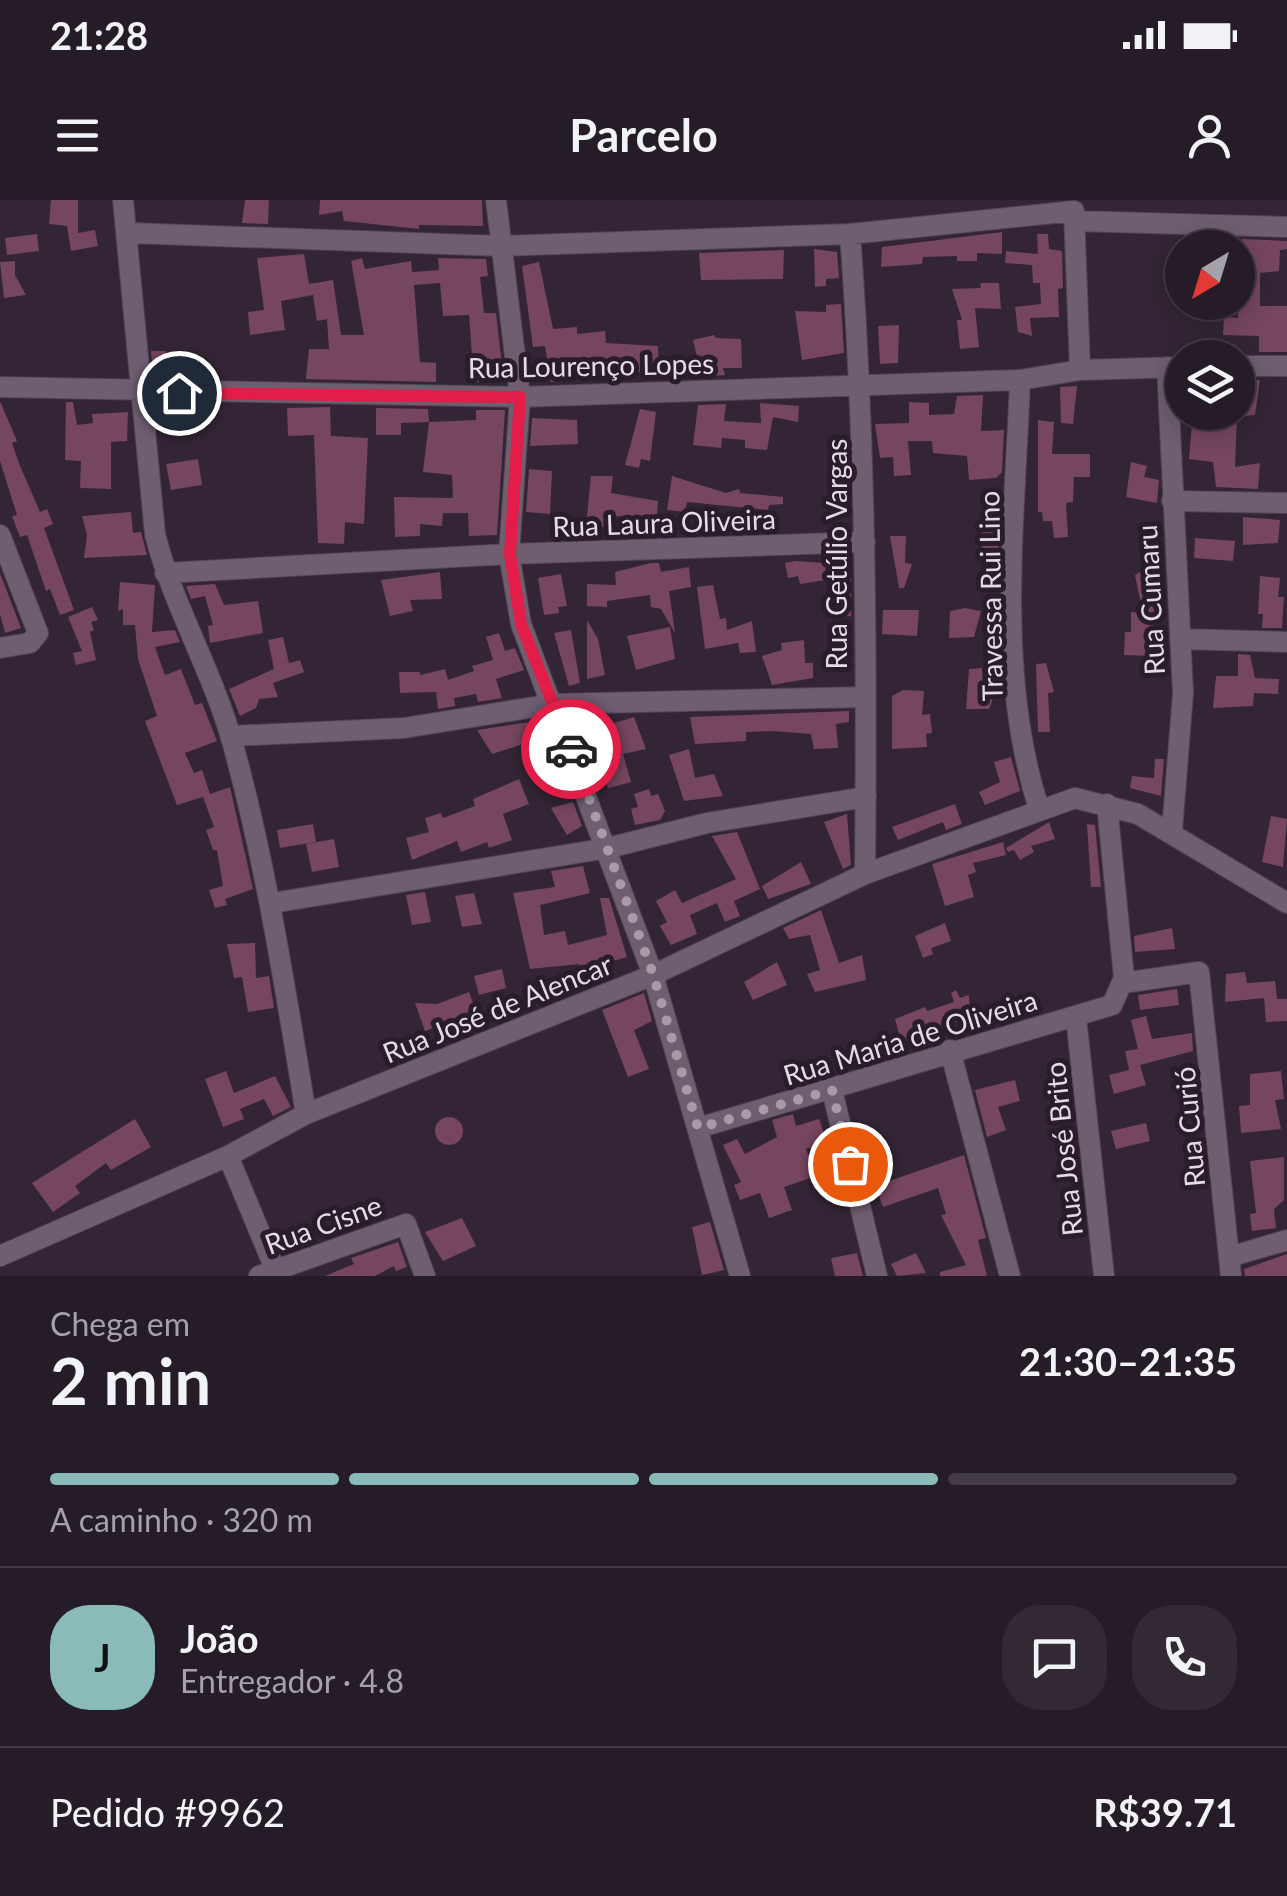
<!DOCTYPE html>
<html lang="pt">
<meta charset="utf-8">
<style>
body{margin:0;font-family:Lato,sans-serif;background:#322934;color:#f1f3f6;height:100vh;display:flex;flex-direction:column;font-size:38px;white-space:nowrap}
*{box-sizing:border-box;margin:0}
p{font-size:32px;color:#a4a1a8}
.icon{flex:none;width:55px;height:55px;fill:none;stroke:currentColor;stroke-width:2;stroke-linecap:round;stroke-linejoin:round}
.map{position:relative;height:1076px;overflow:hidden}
.details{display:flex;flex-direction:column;background:#261c28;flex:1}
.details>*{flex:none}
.needle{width:65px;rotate:218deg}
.fabs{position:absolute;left:1165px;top:30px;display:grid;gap:20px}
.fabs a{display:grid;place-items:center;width:90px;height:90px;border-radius:50%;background:#261c28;box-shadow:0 5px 25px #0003,0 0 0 2px #423a45;font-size:50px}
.pin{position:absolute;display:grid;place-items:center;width:85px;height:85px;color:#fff;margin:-42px;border:5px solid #fff;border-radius:50%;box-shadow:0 2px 10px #0007}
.courier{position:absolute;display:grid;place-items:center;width:100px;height:100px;margin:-50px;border:8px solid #e11d48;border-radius:50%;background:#fff;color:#222;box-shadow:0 2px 12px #0007}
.summary em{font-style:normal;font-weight:700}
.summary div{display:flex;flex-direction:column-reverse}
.summary{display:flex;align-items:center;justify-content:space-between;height:170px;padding:0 50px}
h1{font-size:65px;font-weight:700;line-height:75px}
.bar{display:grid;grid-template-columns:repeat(4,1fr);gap:15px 10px;align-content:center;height:120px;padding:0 50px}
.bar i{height:12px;border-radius:8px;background:#423a45}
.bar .selected{background:#8bbbb9}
.bar p{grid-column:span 4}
.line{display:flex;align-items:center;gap:25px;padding:0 50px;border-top:2px solid #423a45}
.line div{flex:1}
.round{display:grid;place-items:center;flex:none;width:105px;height:105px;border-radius:40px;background:#322934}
.status{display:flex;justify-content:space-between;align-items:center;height:70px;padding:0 50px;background:#261c28;direction:ltr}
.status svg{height:28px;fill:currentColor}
header{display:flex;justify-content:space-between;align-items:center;height:130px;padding:0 50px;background:#261c28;font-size:45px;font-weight:700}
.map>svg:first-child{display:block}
.building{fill:#75465e}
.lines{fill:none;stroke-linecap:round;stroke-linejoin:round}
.minor-casing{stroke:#504351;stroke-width:22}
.minor{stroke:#6e5e70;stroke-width:20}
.done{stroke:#a79ba8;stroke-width:10;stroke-dasharray:0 18}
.route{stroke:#e11d48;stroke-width:12}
.labels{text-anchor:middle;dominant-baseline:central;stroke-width:10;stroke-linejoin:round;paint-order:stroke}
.street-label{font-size:28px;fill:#e5dbe6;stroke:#291c2b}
</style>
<div class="status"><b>21:28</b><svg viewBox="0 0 49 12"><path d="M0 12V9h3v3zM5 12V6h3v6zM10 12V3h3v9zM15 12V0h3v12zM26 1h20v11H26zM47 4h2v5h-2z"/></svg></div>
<header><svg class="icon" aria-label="menu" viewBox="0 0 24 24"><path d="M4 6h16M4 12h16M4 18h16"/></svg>Parcelo<svg class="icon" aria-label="person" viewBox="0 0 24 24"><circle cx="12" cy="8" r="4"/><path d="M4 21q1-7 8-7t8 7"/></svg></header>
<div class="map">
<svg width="1287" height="1076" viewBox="0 0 1287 1076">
<rect width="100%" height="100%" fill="#332535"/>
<path class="building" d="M 51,0 L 78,0 L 78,33 L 95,30 L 98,46 L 71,51 L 67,26 L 49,24 Z
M 245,0 L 269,0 L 268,24 L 242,23 Z
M 320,0 L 482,0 L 483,26 L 419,25 L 419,29 L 344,21 L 342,11 L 319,15 Z
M 1002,32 L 1002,54 L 977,53 L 977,61 L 957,61 L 957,56 L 923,57 L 922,64 L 881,67 L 882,47 Z
M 37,34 L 39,51 L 7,55 L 5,38 Z
M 1037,34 L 1048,34 L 1049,49 L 1062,51 L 1063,88 L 1058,89 L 1059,117 L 1030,118 L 1032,136 L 1018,132 L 1015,107 L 1041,104 L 1040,83 L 1033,83 L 1032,65 L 1005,63 L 1006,51 L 1038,54 Z
M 1242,39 L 1287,41 L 1287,49 L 1280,50 L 1279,71 L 1260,73 L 1260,106 L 1287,106 L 1287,152 L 1259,152 L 1259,136 L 1223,135 L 1224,117 L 1238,118 Z
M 814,49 L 837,52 L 839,78 L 826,79 L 826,86 L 815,87 Z
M 784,50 L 783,79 L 701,80 L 699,53 Z
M 304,54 L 309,84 L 333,80 L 341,135 L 364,135 L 351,61 L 362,58 L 365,69 L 411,61 L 412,72 L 439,70 L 438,58 L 486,59 L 488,76 L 480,77 L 484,113 L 496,113 L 504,182 L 474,182 L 469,115 L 443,116 L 440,83 L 414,85 L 420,162 L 436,163 L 436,182 L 306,179 L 309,149 L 329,149 L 327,119 L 317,121 L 313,95 L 281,101 L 285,130 L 250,135 L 248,112 L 264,110 L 257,58 Z
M 15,61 L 15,75 L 26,95 L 4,98 L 0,62 Z
M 539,62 L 553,129 L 577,127 L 577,134 L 605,131 L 606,143 L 658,146 L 659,173 L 613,171 L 612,166 L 572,169 L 574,179 L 551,182 L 545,146 L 533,147 L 522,66 Z
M 980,83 L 999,83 L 1001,109 L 975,108 L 979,147 L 960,149 L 957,120 L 962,120 L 952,89 L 981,88 Z
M 841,104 L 844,153 L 802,160 L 795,111 L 826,112 L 826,105 Z
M 899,125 L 898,163 L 880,164 L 878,126 Z
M 714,135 L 716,138 L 741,139 L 742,168 L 723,168 L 725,175 L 702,177 L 693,140 Z
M 151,151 L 166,151 L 167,158 L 192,157 L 192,164 L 208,163 L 209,177 L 153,173 Z
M 1260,180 L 1255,215 L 1242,216 L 1238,181 Z
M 1077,186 L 1073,224 L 1061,223 L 1060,187 Z
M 983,195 L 981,231 L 1004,230 L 1002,272 L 996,278 L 969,280 L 967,256 L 933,253 L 932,241 L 908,241 L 911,275 L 894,276 L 893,257 L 880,258 L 875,224 L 909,223 L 909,202 L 929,203 L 929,215 L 954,214 L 957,196 Z
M 0,201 L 17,241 L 12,243 L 20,266 L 40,312 L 47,309 L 53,324 L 44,328 L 74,410 L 60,415 L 50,389 L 46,391 L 27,335 L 20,337 L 12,316 L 17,315 L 0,261 Z
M 66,202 L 73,202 L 77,225 L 93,223 L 92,214 L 128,212 L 127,241 L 111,242 L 111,289 L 80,288 L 81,261 L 65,260 Z
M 760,203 L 799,206 L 798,222 L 773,217 L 767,250 L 745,248 L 745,240 L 722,238 L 721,248 L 693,245 L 698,205 L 726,204 L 724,221 L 761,223 Z
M 330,207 L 331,236 L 368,238 L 364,324 L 345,322 L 344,344 L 318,343 L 314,235 L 288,236 L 287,208 Z
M 376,208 L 428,209 L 429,222 L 401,223 L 401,235 L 376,235 Z
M 640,209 L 656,212 L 650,261 L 641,259 L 639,268 L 625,265 Z
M 476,210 L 505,210 L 497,335 L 469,336 L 468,313 L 443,313 L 442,326 L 420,324 L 420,336 L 395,337 L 394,297 L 453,298 L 452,275 L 423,272 L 429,222 L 476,220 Z
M 1193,212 L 1237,212 L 1235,267 L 1260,263 L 1258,289 L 1216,287 L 1213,262 L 1189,259 Z
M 532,218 L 577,220 L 578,244 L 530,246 Z
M 1038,220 L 1054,222 L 1052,254 L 1090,254 L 1090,277 L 1074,277 L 1073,302 L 1066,303 L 1068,337 L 1054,338 L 1052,321 L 1043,321 L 1042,312 L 1038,312 Z
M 198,259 L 202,285 L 171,290 L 166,264 Z
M 1131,262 L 1147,266 L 1144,277 L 1159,280 L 1157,303 L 1126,297 Z
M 529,269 L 552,271 L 550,314 L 526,312 Z
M 591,276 L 613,276 L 611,293 L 658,301 L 657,317 L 609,316 L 608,328 L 586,325 Z
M 672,276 L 726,293 L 739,289 L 740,293 L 783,297 L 783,304 L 769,305 L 768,310 L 687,302 L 685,312 L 667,310 Z
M 131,312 L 133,333 L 141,332 L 147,355 L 84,358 L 87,335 L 82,316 Z
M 1243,317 L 1280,320 L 1278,343 L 1243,345 Z
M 994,330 L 999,330 L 998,375 L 990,374 L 992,352 L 982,352 L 982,331 Z
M 890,336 L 906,336 L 905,363 L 912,364 L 904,388 L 899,388 Z
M 1195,338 L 1235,341 L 1233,361 L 1194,358 Z
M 1162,350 L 1164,389 L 1155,389 L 1153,456 L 1124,455 L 1125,432 L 1131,432 L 1131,412 L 1143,413 L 1135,375 L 1146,368 L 1144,352 Z
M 795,361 L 825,363 L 826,380 L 800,384 L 798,376 L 788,378 L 785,363 Z
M 651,363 L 659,363 L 661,372 L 689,367 L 691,387 L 669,391 L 675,433 L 661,409 L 651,407 L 650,395 L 607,401 L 607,407 L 587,406 L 587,384 L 616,385 L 615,372 Z
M 851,371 L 851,416 L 833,417 L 828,372 Z
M 440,372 L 442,399 L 410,400 L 413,411 L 390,416 L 381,380 Z
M 0,373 L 21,428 L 5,433 L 0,414 Z
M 561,374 L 567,406 L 558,407 L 559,413 L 544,415 L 538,378 Z
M 1260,376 L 1280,378 L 1278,397 L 1284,397 L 1282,428 L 1262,428 L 1263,414 L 1258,414 Z
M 120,382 L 155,385 L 152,432 L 175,430 L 180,442 L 155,447 L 165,475 L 181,469 L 195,505 L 202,503 L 217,541 L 185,553 L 194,573 L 202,570 L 210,594 L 230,587 L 253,689 L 225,699 L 227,705 L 215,708 L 209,690 L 223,686 L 217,650 L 213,650 L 206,630 L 214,627 L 203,597 L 177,605 L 145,521 L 157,516 L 138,459 L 135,425 L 123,425 L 123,409 L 118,411 Z
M 215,384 L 224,405 L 258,401 L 263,433 L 210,443 L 208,426 L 213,425 L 205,396 L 191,399 L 186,386 Z
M 713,385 L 720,419 L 726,418 L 727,430 L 752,421 L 756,452 L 740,453 L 738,443 L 705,449 L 697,387 Z
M 92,407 L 98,420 L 91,422 L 94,430 L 90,432 L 96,460 L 76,465 L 73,453 L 82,451 L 68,417 Z
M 965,408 L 981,411 L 974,437 L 949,438 L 950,411 Z
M 883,410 L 919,410 L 917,436 L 882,434 Z
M 587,420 L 598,439 L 605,475 L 587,479 Z
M 670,427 L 675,459 L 636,470 L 627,436 Z
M 571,430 L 580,483 L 569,486 L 554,433 Z
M 499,433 L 505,451 L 515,448 L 524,470 L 496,479 L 502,498 L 478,502 L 476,494 L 454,498 L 455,506 L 438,509 L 436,492 L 400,493 L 399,472 L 420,472 L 420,475 L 445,469 L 448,480 L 474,471 L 472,466 L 493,460 L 486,437 Z
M 283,437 L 289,463 L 300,460 L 304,472 L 273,483 L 278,497 L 259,499 L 256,508 L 240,516 L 229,489 L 274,469 L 268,440 Z
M 804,440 L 805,463 L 813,463 L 813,478 L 772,485 L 762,456 L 782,450 L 781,443 Z
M 1238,454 L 1250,455 L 1255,478 L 1279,479 L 1278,494 L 1254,493 L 1253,506 L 1213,508 L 1216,476 L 1238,476 Z
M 1046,463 L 1054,492 L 1048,493 L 1050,532 L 1038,532 L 1036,464 Z
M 982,468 L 983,496 L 994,496 L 989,509 L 966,509 L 969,469 Z
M 903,490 L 924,491 L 922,515 L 930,514 L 932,533 L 926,534 L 927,547 L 892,549 L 892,496 Z
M 849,511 L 849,522 L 836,524 L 838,548 L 814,549 L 811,534 L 772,531 L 746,532 L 746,541 L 695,544 L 690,517 Z
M 609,516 L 611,524 L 634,517 L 646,549 L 623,554 L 631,582 L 608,588 L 580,517 Z
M 543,520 L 558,561 L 551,564 L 542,538 L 492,554 L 477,530 Z
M 689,549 L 695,578 L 714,574 L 723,596 L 684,601 L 669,555 Z
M 1011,557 L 1020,591 L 985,605 L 979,592 L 1000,582 L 994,562 Z
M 1155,559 L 1164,559 L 1161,596 L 1130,588 L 1132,576 L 1154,578 Z
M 519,579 L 529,604 L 503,614 L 512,640 L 489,648 L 487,642 L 461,652 L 457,641 L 412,660 L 406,638 L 429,632 L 425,618 L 441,613 L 443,618 L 475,606 L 473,599 Z
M 649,589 L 651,596 L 658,594 L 665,611 L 660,620 L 635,625 L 631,609 L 638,607 L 634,594 Z
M 573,602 L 582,626 L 567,635 L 551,608 Z
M 955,604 L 962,624 L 946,630 L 943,622 L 898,640 L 892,627 Z
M 847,614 L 851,665 L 843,669 L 824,622 Z
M 1271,616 L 1287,619 L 1283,667 L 1262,662 Z
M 1049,622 L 1055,639 L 1031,646 L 1034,652 L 1020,660 L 1014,650 L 1008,652 L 1006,648 Z
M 313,624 L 316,642 L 280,648 L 277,630 Z
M 1087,624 L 1095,625 L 1101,687 L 1091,687 Z
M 737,632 L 760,689 L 734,701 L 740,716 L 725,722 L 717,703 L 690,715 L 697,734 L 671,745 L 660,726 L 667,722 L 656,701 L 675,690 L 682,703 L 736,679 L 712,636 Z
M 334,639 L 339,667 L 312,672 L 306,644 Z
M 1003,642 L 1006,655 L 973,663 L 976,672 L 968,675 L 974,697 L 945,706 L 932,664 Z
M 801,662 L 811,684 L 768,699 L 762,686 Z
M 583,666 L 590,693 L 540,705 L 544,735 L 565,731 L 568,745 L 607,735 L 600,698 L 609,698 L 627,757 L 581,770 L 579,764 L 530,769 L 513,693 L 555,687 L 551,671 Z
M 425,692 L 431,722 L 412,725 L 406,695 Z
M 474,693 L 482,724 L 462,727 L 455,696 Z
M 821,710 L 839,763 L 862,755 L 866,780 L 815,792 L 807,774 L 820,770 L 810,735 L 789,739 L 783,728 Z
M 945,723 L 951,741 L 931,748 L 933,754 L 923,758 L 915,736 Z
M 1172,728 L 1175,749 L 1135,752 L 1134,736 Z
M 255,743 L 256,778 L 269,776 L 274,808 L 248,812 L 242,777 L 234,778 L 227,744 Z
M 777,762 L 787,785 L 753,800 L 744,782 Z
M 502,769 L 506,788 L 479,795 L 474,776 Z
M 1245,772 L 1247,783 L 1275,781 L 1277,799 L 1287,799 L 1287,821 L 1266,822 L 1264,798 L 1225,802 L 1226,774 Z
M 1177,789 L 1179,805 L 1140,810 L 1138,795 Z
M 956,790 L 960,798 L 969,795 L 970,814 L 977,827 L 965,834 L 960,821 L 941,824 L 938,839 L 921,841 L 919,837 L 901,842 L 895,819 L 925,807 L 927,811 L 954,802 L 951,793 Z
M 469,792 L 476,811 L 425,831 L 415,803 L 437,804 Z
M 644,793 L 652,821 L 634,830 L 649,869 L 628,877 L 602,810 Z
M 1146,816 L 1152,839 L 1192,833 L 1193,851 L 1140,865 L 1146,885 L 1114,894 L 1109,875 L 1129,870 L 1125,851 L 1138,849 L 1131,820 Z
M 226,871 L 234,893 L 275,876 L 291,907 L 273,916 L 264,899 L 240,909 L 244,919 L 223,927 L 205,879 Z
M 1281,871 L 1284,899 L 1275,900 L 1281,929 L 1241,933 L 1239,906 L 1250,905 L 1250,874 Z
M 1015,880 L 1020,901 L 998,907 L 1006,930 L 987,937 L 975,890 Z
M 793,914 L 796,926 L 819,919 L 827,942 L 806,949 L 816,976 L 784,987 L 792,1010 L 769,1018 L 760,993 L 740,1000 L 734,985 L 741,982 L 723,945 L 737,939 L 745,954 L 777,937 L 772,920 Z
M435 931a14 14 0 1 1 28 0a14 14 0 1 1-28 0Z
M 135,919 L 151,947 L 111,970 L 106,963 L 75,986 L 80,993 L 53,1012 L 32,983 Z
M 1146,923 L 1150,941 L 1116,949 L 1111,931 Z
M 964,955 L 986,1038 L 978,1040 L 987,1076 L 940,1076 L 940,1072 L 966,1065 L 941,1015 L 946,1014 L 938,988 L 883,1007 L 875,986 Z
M 1284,957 L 1284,1000 L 1274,1009 L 1276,1028 L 1252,1031 L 1250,1014 L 1256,1013 L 1250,961 Z
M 462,1018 L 476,1046 L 443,1061 L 425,1032 Z
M 710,1022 L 724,1070 L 702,1075 L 692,1027 Z
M 398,1042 L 407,1067 L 396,1071 L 394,1066 L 375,1076 L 325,1076 L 354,1064 L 351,1058 Z
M 857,1053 L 863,1076 L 835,1076 L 831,1058 Z
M 916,1053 L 926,1073 L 897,1076 L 891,1064 Z
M 1287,1054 L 1287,1076 L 1245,1076 L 1244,1069 Z"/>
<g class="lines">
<defs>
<path id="minor" d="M 123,0 L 155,334 C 173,406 212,470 232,541 C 266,663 285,788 306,914
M 496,0 L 520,197 L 509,354 L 521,424 L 653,775 L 740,1076
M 1074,12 L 1080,170
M 1075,21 L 1287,27
M 129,33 L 502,46 L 850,34 L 1074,11
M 850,34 C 866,247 867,460 865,674
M 1238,166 L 1287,166
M 1167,167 L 1183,493 L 1172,631
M 1020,180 C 1015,321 995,472 1039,609
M 0,187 L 520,197 L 1020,180 L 1080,170 L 1182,167
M 1172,301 L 1287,303
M 0,335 L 38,433 L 30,443 L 0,448
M 165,373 L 509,354 L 865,342
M 1180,439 L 1287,442
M 231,536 L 404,528 L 553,504 L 865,497
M 272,703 L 608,648 L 707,623 L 866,597
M 1123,783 L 1199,772 L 1231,1076
M 1076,817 L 1104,1076
M 950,850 L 1010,1076
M 832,890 L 877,1076
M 698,928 L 1112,805 L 1124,778 L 1107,604
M 228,956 L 278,1076
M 0,1056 L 228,956 L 306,914 L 653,775 L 865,674 L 1075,598 L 1138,614 L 1287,703
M 1229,1057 L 1287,1040
M 259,1076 L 406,1024 L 425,1076"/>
</defs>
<use href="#minor" class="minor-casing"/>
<use href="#minor" class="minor"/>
</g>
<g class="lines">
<path class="done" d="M 571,549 L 653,774 L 698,928 L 832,890 L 850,964"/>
<path class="route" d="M 179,193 L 520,197 L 510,354 L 521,424 L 571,549"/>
</g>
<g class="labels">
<g class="street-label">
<text transform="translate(591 165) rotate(-1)">Rua Lourenço Lopes</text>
<text transform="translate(664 322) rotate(-2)">Rua Laura Oliveira</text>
<text transform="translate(836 354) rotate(-90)">Rua Getúlio Vargas</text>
<text transform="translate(990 396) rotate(-91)">Travessa Rui Lino</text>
<text transform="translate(1150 400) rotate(-93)">Rua Cumaru</text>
<text transform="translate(497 808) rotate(-22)">Rua José de Alencar</text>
<text transform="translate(910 837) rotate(-17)">Rua Maria de Oliveira</text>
<text transform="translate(1189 927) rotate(-95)">Rua Curió</text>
<text transform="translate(1063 949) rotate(-96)">Rua José Brito</text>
<text transform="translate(323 1024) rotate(-20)">Rua Cisne</text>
</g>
</g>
</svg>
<div class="fabs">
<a><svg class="needle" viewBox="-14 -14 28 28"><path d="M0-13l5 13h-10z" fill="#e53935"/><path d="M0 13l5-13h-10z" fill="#a4a1a8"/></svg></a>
<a><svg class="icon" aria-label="layers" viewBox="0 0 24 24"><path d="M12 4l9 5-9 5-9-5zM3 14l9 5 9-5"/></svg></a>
</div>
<div class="pin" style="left:850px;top:964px;background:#ea580c"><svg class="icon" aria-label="bag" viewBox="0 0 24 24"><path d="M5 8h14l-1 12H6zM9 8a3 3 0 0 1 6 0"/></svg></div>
<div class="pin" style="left:179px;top:193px;background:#1f2937"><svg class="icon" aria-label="home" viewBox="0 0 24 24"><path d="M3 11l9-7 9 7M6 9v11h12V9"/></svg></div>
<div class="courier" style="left:571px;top:549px"><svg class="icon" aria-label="car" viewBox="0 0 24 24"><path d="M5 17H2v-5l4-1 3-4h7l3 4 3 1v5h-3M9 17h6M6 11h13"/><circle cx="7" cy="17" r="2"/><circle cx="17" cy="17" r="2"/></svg></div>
</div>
<section class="details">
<div class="summary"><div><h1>2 min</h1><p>Chega em</p></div><em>21:30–21:35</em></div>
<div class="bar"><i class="selected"></i><i class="selected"></i><i class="selected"></i><i></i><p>A caminho · 320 m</p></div>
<div class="line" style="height:180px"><b class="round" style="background:#8bbbb9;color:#111">J</b><div><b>João</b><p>Entregador · 4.8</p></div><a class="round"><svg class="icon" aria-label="chat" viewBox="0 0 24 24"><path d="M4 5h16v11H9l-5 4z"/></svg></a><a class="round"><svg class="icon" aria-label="phone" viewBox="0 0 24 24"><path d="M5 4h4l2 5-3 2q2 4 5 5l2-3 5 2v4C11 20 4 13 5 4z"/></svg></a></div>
<div class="line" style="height:130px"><div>Pedido #9962</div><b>R$39.71</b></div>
</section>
